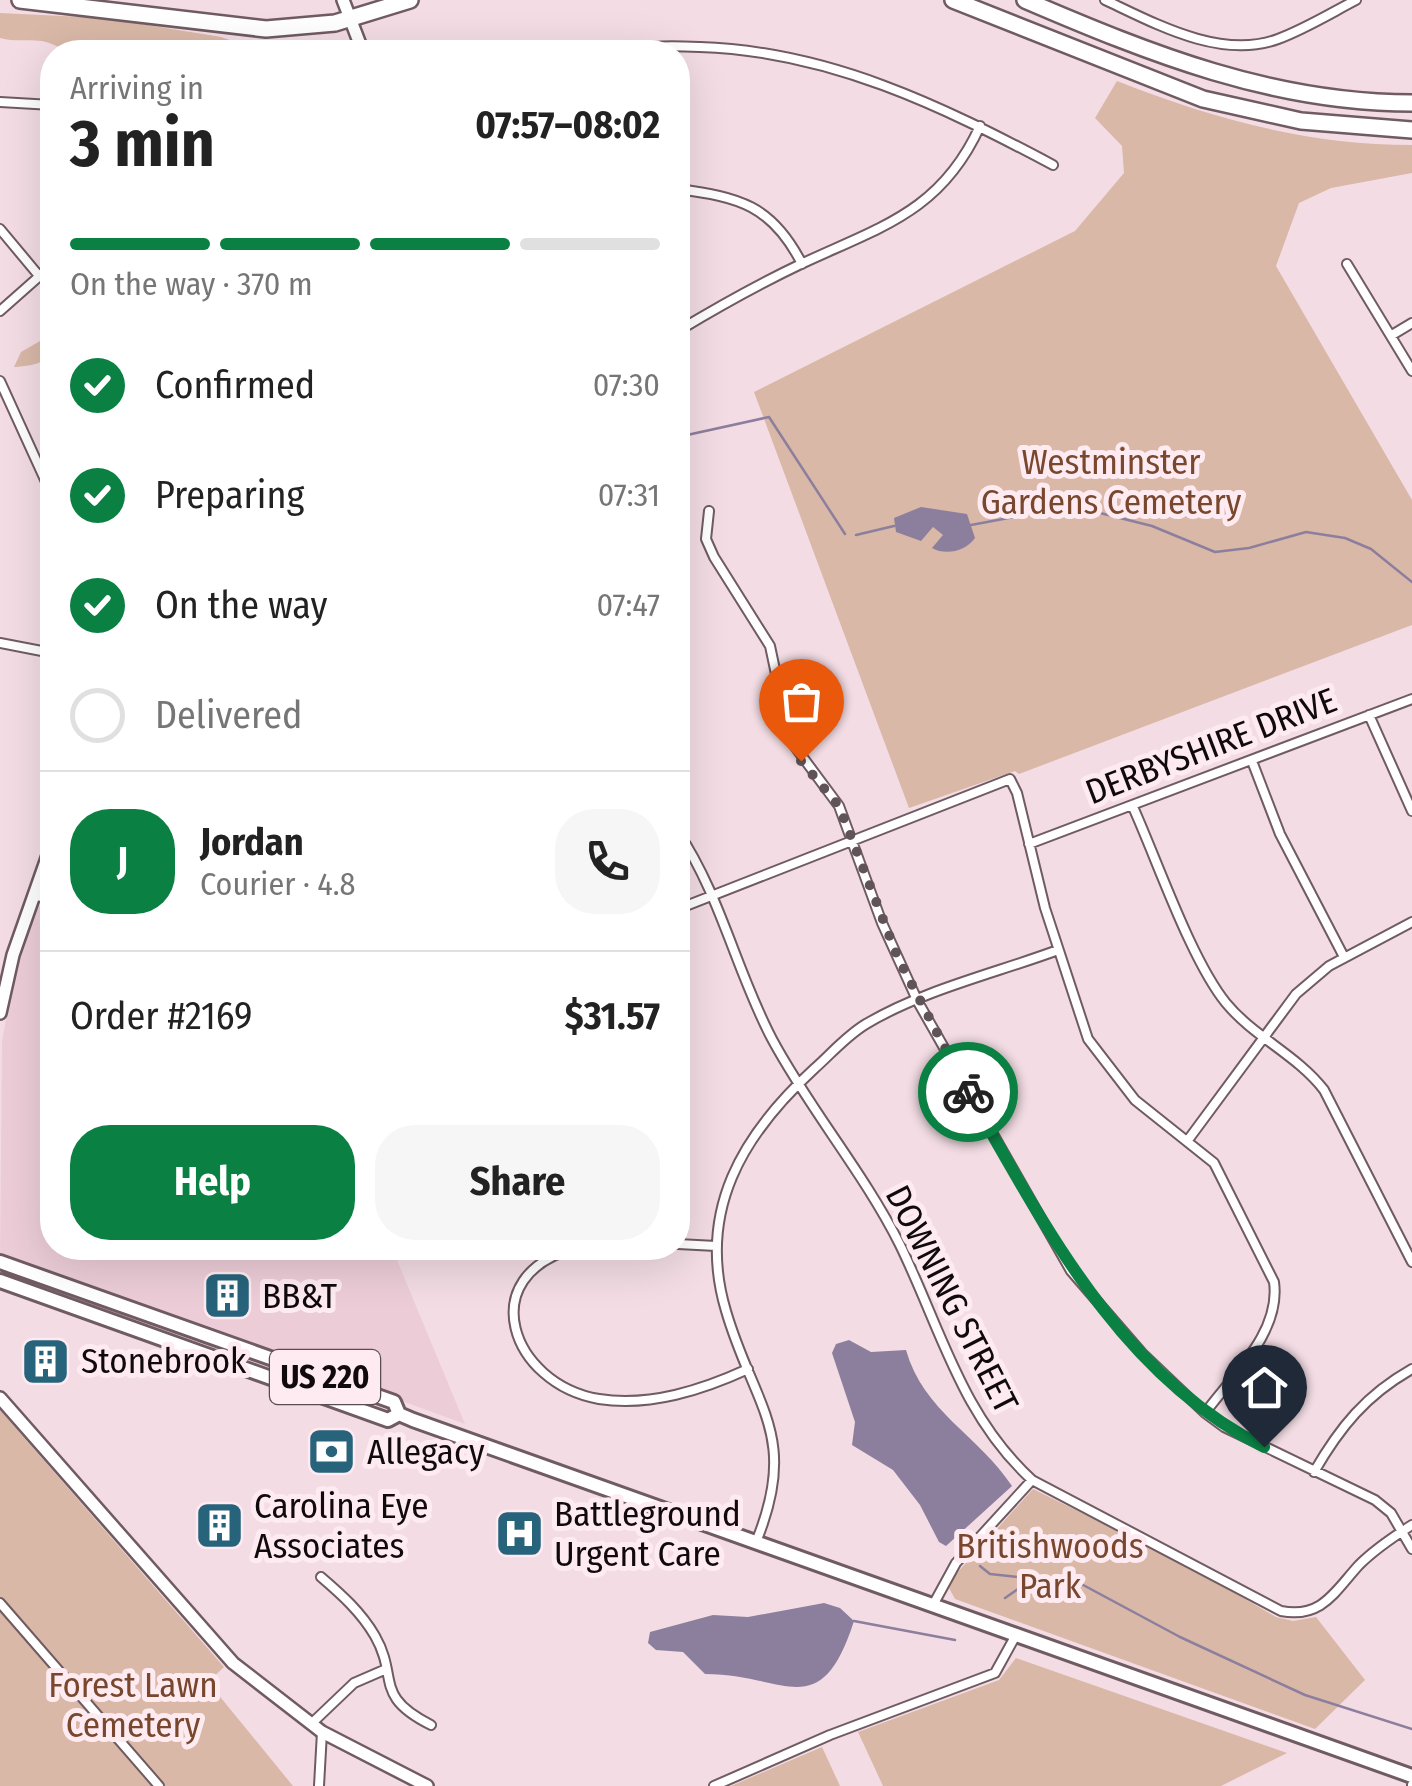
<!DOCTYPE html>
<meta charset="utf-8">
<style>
body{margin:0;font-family:"Fira Sans Condensed",sans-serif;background:#f6f6f6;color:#222;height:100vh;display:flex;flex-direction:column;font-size:38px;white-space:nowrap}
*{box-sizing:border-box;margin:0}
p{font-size:32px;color:#767676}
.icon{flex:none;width:55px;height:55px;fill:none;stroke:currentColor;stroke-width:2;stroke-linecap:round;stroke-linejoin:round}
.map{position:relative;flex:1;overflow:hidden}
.side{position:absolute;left:40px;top:40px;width:650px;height:1220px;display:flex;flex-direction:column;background:#fff;border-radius:40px;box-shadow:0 10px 40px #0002}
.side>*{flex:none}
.pin{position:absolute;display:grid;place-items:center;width:85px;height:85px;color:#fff;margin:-102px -42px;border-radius:50% 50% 50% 0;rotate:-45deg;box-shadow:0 0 10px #0007}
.pin .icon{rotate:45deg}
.courier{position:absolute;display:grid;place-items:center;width:100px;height:100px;margin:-50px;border:8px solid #0b8043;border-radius:50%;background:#fff;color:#222;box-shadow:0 2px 12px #0007}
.headline em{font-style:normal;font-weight:700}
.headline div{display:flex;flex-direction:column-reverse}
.headline{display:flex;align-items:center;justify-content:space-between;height:170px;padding:0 30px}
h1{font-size:65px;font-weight:700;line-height:75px}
.bar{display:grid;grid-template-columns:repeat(4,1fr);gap:15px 10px;align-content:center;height:120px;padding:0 30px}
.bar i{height:12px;border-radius:8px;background:#e0e0e0}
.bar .selected{background:#0b8043}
.bar p{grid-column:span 4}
.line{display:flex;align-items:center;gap:25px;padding:0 30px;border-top:2px solid #e0e0e0}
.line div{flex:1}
.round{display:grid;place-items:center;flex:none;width:105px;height:105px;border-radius:40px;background:#f6f6f6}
ol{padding:0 30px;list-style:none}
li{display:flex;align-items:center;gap:30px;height:110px}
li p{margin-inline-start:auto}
li .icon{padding:10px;border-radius:50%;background:#0b8043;color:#fff;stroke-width:4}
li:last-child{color:#767676}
li i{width:55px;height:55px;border:5px solid #e0e0e0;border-radius:50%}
.action{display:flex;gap:20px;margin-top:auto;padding:20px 30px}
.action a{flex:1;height:115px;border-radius:40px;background:#0b8043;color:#fff;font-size:40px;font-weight:700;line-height:115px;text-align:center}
.action a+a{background:#f6f6f6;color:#222}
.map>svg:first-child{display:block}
.built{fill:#eccdd7}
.green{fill:#d9b8a7}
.water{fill:#8c7f9d}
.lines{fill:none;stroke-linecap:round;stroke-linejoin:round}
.stream{stroke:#8c7f9d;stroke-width:2.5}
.street-casing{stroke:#6f5b61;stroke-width:12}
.secondary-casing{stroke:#6f5b61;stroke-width:16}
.primary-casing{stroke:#6f5b61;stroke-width:18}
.highway-casing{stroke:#6f5b61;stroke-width:20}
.street{stroke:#fff;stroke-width:8}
.secondary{stroke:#fff;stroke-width:11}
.primary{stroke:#fff;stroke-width:12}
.highway{stroke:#fff;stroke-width:15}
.done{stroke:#605458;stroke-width:10;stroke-dasharray:0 18}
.route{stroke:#0b8043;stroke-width:12}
.labels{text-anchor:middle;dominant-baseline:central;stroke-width:10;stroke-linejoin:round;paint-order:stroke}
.shield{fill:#feebf1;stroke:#584e51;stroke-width:2.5}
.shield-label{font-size:32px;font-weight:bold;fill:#110a0d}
.park-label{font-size:35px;fill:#78472d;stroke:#feebf1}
.street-label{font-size:35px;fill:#110a0d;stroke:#feebf1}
.poi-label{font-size:35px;fill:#110a0d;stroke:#feebf1;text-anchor:start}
</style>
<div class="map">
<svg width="1412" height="1786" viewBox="0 0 1412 1786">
<rect width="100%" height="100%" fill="#f3dce4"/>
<path class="built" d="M 37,906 L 52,908 L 52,1248 L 392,1248 L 465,1424 L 0,1255 L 2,1042 L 14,973 Z"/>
<path class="green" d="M 0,13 L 105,18 L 221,37 L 247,46 C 221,62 190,50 165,43 C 138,54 103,28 81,52 C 65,53 57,44 42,41 C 27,39 15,42 0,38 Z
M 1117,81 C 1213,119 1308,145 1412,145 L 1412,173 L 1331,188 L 1299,203 L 1276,266 L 1412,500 L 1412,625 L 1019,774 L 1015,771 L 909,808 L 754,392 L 1075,231 L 1124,173 L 1122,146 L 1095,118 Z
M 52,334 C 53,362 40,365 14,367 L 21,352 Z
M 0,1410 L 224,1667 L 208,1682 L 293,1786 L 0,1786 Z
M 1033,1489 L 1188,1565 L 1276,1617 L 1293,1621 L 1316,1617 L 1365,1680 L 1315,1729 L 955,1599 L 949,1588 L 955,1575 Z
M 1016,1658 L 1287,1753 L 1221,1786 L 883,1786 L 858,1732 L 999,1680 Z
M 822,1747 L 840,1786 L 731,1786 Z"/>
<path class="water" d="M 921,507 L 967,514 L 975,538 C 966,551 946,556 932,548 L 943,535 L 933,527 L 921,541 L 896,532 L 894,518 Z
M 849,1340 L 871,1352 L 906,1350 C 923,1411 979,1436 1012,1486 L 946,1546 L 939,1542 L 920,1505 L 893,1470 L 852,1445 L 855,1422 L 832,1353 L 836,1344 Z
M 824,1603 L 840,1608 L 854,1621 C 820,1726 786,1674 705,1674 L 683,1652 L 656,1650 L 648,1643 L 650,1632 L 713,1615 L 748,1617 Z"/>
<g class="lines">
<path class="stream" d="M 678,437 L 769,417 L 845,534
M 971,525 L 1072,506 L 1152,526 L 1215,552 L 1249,548 L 1306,532 L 1345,538 L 1371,549 L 1412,582
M 856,535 L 894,526
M 980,1566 L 990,1574 L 1018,1577 L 1023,1583
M 1005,1598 L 1037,1576 L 1072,1579 L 1180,1637 L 1305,1695 L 1412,1729
M 854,1621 L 955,1640"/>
<defs>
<path id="street" d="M 1105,0 C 1156,24 1221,60 1278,39 C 1305,29 1331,13 1356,0
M 624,52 C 650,45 674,46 700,47 C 829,51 942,106 1053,165
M 0,102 L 52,105
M 678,189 C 739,197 772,205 802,264
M 0,229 L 40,277
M 1347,264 L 1412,371
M 0,311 L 52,265
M 678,331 C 718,307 759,284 801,264 C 880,227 941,212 980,126
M 1392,335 L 1412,323
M 0,381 L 52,495
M 709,511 L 706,539 L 714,557 L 770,646 L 790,740 L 839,806 L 882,923 L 918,1002 L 1071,1271 L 1142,1353 L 1205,1413 L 1224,1427 L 1375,1500 L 1391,1513 L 1412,1549
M 0,643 L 52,653
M 1369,715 L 1412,811
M 1252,761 L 1280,834 L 1344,957
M 1133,807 C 1157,860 1191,960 1226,1003 C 1254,1037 1297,1055 1324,1090 L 1412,1262
M 678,832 C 720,894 737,973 772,1039 C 810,1110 864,1173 900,1245 C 941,1329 961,1415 1032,1480 L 1281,1611 C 1322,1619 1335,1591 1359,1565 C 1375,1549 1393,1537 1412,1525
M 1029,844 L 1412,699
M 34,896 L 52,898
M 678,909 L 1010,779 L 1017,793 L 1045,908 L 1088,1039 L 1135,1100 L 1214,1163 L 1274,1282 C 1281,1332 1233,1375 1205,1413
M 1188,1140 L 1296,994 L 1329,966 L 1412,922
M 678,1244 L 716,1246
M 576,1248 C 472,1275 511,1384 599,1399 C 650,1407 702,1390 748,1369
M 1314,1472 C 1340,1427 1366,1395 1412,1369
M 756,1542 C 800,1435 754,1407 726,1311 C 696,1211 743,1134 814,1069 C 831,1054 846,1036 866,1024 C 923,990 996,973 1058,950
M 321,1577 C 342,1595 361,1612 375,1636 C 399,1678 373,1696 431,1725
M 0,1603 L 159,1786
M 933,1605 L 956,1563 L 1032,1480
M 311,1724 L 354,1683 L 384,1670
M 319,1786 L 322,1732
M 714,1786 L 830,1735 L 995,1673 L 1016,1635
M 1412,1786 L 1412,1785"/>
<path id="secondary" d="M 343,0 L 363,52
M 0,1013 L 13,955 L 52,844
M 0,1398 L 233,1663 L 322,1732 L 427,1786"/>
<path id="primary" d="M 0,1262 L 394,1402 L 399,1414 L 413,1420 L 1412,1776
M 0,1281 L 388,1420 L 399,1414"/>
<path id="highway" d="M 20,0 L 266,29 L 335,23 L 410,0
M 953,0 L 1203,99 L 1301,121 L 1412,130
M 1025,0 C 1151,54 1273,103 1412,103"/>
</defs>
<use href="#street" class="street-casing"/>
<use href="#secondary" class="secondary-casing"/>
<use href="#primary" class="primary-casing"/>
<use href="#highway" class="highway-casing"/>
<use href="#street" class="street"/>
<use href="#secondary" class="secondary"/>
<use href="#primary" class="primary"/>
<use href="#highway" class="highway"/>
</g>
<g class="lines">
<path class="done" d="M 801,761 L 839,806 L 898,958 L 968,1092"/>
<path class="route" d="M 968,1092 C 1045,1226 1120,1375 1264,1447"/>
</g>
<defs>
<symbol id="building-square" viewBox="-11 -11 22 22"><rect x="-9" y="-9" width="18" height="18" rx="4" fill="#27637b" stroke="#feebf1"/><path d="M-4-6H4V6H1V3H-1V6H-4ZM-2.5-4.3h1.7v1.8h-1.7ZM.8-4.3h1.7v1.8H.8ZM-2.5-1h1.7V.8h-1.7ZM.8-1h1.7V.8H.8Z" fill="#fff"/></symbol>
<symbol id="bank-square" viewBox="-11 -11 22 22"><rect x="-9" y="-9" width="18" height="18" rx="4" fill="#27637b" stroke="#feebf1"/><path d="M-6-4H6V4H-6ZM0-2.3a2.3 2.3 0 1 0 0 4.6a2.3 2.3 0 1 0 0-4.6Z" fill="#fff"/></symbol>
<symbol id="hospital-square" viewBox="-11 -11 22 22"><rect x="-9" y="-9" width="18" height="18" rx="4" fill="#27637b" stroke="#feebf1"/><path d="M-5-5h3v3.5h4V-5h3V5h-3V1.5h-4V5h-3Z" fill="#fff"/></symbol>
</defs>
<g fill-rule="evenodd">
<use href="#building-square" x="200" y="1268" width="55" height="55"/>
<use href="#building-square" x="18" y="1334" width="55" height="55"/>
<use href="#bank-square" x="304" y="1424" width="55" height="55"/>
<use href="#building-square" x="192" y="1498" width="55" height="55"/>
<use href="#hospital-square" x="492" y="1506" width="55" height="55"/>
</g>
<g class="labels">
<rect class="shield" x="270" y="1350" width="110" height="54" rx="8"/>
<g class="shield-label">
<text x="325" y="1377">US 220</text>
</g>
<g class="park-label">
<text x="1111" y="462">Westminster<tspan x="1111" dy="40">Gardens Cemetery</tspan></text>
<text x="1050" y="1546">Britishwoods<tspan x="1050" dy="40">Park</tspan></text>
<text x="133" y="1685">Forest Lawn<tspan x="133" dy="40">Cemetery</tspan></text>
</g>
<g class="street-label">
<text transform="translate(1211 746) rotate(-21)">DERBYSHIRE DRIVE</text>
<text transform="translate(952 1299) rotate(63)">DOWNING STREET</text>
</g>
<g class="poi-label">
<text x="262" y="1296">BB&amp;T</text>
<text x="81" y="1361">Stonebrook</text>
<text x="367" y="1452">Allegacy</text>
<text x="254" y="1506">Carolina Eye<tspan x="254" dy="40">Associates</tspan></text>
<text x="554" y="1514">Battleground<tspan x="554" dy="40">Urgent Care</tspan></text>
</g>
</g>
</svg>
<div class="pin" style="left:801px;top:761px;background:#ea580c"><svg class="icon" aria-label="bag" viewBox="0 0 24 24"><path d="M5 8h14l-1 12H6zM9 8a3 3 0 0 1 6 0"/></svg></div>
<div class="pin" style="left:1264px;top:1447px;background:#1f2937"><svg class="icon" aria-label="home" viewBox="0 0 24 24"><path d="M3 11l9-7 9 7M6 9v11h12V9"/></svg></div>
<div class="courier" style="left:968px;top:1092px"><svg class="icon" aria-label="bike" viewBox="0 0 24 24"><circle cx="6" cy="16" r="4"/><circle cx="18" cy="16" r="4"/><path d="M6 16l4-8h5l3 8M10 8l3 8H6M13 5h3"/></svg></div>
<section class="side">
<div class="headline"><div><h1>3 min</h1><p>Arriving in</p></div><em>07:57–08:02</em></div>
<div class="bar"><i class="selected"></i><i class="selected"></i><i class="selected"></i><i></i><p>On the way · 370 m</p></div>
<ol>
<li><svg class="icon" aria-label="check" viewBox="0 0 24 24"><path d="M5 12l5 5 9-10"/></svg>Confirmed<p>07:30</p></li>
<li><svg class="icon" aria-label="check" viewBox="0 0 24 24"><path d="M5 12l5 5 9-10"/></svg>Preparing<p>07:31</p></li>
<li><svg class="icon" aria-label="check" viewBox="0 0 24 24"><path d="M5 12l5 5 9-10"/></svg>On the way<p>07:47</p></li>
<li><i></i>Delivered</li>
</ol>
<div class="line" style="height:180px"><b class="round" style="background:#0b8043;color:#fff">J</b><div><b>Jordan</b><p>Courier · 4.8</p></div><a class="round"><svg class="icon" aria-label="phone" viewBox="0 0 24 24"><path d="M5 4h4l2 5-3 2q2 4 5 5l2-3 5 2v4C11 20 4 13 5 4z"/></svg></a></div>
<div class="line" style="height:130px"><div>Order #2169</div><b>$31.57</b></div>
<div class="action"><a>Help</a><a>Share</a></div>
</section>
</div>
